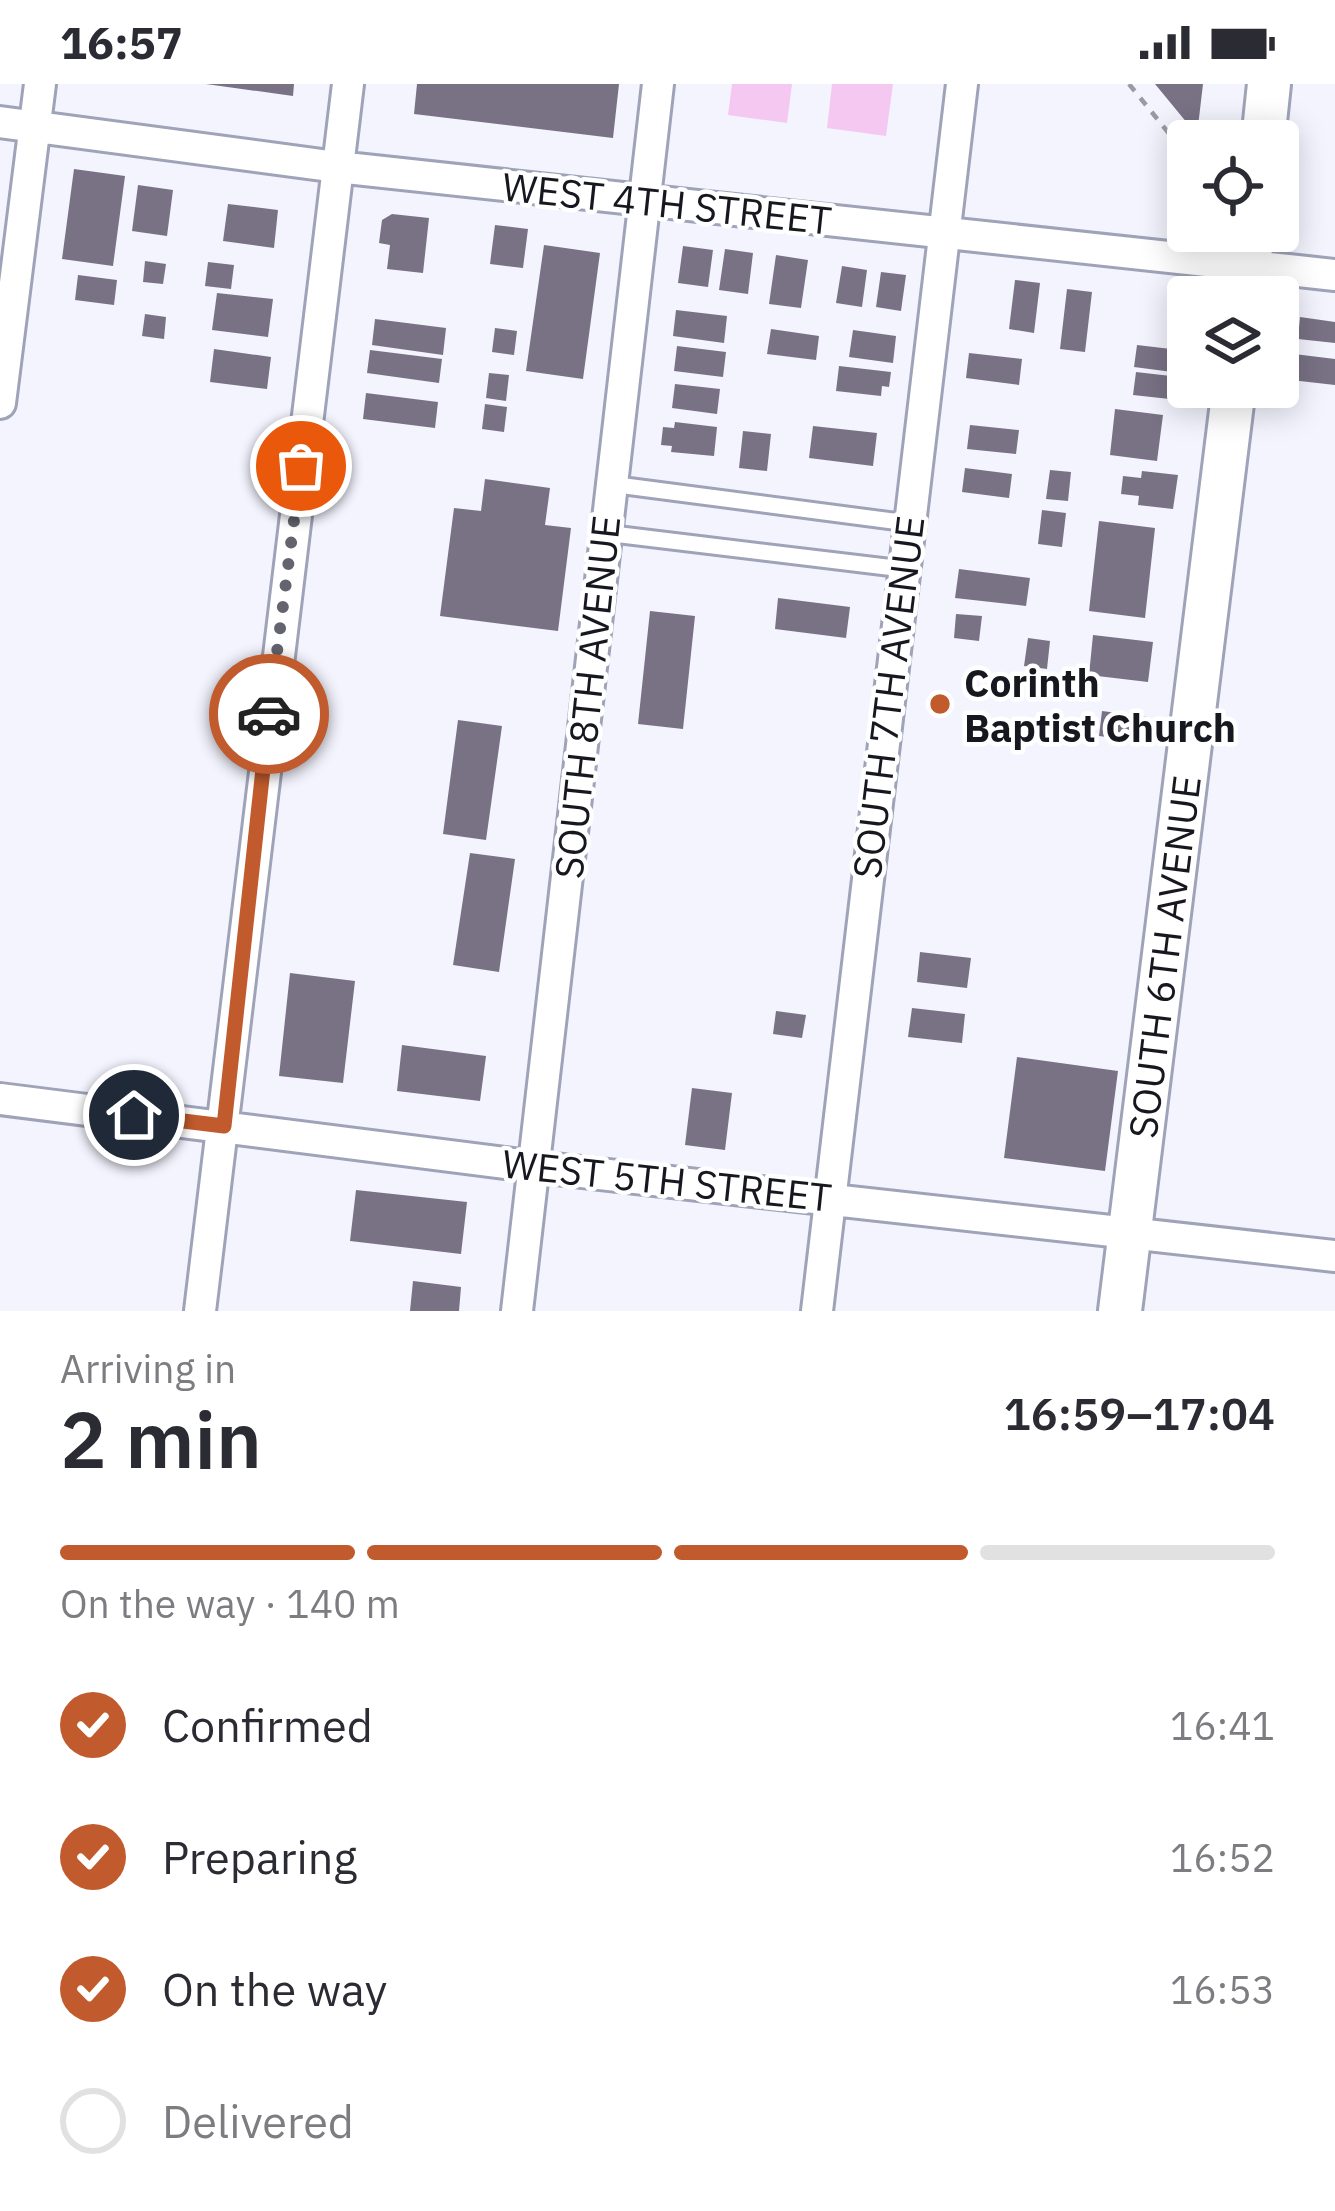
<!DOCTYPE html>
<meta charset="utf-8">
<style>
body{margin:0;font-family:"IBM Plex Sans",sans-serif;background:#f7f7f7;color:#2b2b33;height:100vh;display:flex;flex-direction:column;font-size:45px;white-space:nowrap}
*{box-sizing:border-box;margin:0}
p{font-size:39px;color:#7c7c81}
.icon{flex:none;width:66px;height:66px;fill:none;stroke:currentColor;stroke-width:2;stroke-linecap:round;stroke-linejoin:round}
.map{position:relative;height:1227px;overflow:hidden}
.panel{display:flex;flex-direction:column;background:#fff;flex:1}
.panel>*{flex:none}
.controls{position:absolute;left:1167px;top:36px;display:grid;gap:24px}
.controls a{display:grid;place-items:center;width:132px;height:132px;border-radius:12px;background:#fff;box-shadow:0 6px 30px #0003;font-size:60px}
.pin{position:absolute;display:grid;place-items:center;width:102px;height:102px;color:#fff;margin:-51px;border:6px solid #fff;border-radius:50%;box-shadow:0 3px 12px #0007}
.courier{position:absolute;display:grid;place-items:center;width:120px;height:120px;margin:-60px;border:9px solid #c15b2d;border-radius:50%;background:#fff;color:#222;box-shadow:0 3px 15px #0007}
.overview em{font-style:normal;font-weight:600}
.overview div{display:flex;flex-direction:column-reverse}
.overview{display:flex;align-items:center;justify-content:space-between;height:204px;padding:0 60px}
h1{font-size:78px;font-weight:600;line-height:90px}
.bar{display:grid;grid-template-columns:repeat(4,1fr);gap:18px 12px;align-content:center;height:144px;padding:0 60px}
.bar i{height:15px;border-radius:9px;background:#e1e1e2}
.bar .current{background:#c15b2d}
.bar p{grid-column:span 4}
ol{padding:0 60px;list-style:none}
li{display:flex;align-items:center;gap:36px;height:132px}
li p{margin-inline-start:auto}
li .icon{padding:12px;border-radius:50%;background:#c15b2d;color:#fff;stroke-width:4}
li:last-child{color:#7c7c81}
li i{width:66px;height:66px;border:6px solid #e1e1e2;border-radius:50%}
.status{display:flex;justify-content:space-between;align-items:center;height:84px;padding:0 60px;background:#fff;direction:ltr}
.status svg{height:33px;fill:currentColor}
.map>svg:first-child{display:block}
.green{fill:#f5c8f2}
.building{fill:#797285}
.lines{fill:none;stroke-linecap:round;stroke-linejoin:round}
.lane-casing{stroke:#9fa3b8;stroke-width:21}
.street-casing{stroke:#9fa3b8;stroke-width:36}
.secondary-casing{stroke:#9fa3b8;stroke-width:48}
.path{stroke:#999aa3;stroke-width:4.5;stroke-dasharray:9 9;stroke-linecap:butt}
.lane{stroke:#fff;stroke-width:15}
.street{stroke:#fff;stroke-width:30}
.secondary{stroke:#fff;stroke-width:42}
.done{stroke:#63646d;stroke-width:12;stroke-dasharray:0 21.6}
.route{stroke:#c15b2d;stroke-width:15}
.poi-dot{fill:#c15b2d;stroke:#fff;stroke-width:4.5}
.labels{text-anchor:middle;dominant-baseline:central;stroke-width:9;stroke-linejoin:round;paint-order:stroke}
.street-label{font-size:39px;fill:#16171f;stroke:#fff}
.poi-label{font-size:39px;font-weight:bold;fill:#16171f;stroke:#fff;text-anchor:start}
</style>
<div class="status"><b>16:57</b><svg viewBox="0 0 49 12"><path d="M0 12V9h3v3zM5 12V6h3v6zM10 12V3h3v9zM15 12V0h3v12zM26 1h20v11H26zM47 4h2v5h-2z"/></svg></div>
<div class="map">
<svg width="1335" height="1227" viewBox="0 0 1335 1227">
<rect width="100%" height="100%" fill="#f3f4fe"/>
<path class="green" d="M 732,0 L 792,0 L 787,39 L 728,31 Z
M 832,0 L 893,0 L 886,52 L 827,44 Z"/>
<path class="building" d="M 206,0 L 294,0 L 293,12 Z
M 417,0 L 619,0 L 613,54 L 414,30 Z
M 1155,0 L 1203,0 L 1197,51 Z
M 74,85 L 125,92 L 113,182 L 62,175 Z
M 138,101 L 173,106 L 167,152 L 132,147 Z
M 228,120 L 278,126 L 274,164 L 223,157 Z
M 392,130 L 429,134 L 423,189 L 387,185 L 390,161 L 379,159 L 382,136 Z
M 495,141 L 528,145 L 523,184 L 490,180 Z
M 544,161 L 600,169 L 583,295 L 526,287 Z
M 683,162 L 713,166 L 708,203 L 678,199 Z
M 725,165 L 753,169 L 748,210 L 719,206 Z
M 776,171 L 808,176 L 801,224 L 769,220 Z
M 145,177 L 166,180 L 163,200 L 143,198 Z
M 208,178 L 234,181 L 231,205 L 205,202 Z
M 842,182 L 867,186 L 862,223 L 836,219 Z
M 881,188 L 906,191 L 901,227 L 876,223 Z
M 78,191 L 117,196 L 114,221 L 75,216 Z
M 1015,196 L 1040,199 L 1034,249 L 1009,245 Z
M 1067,205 L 1092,208 L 1085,268 L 1060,265 Z
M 217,209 L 273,215 L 268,253 L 212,246 Z
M 676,226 L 727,232 L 724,259 L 673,252 Z
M 145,230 L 166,233 L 164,255 L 142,252 Z
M 1300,233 L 1335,238 L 1335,259 L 1298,255 Z
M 375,235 L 446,244 L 443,271 L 372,261 Z
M 495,244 L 517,247 L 514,271 L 492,268 Z
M 771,245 L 819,252 L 816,276 L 767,270 Z
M 853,246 L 896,252 L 893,279 L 849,273 Z
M 1137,261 L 1188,267 L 1188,290 L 1134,283 Z
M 677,262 L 726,268 L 723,293 L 674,287 Z
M 214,265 L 271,273 L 267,305 L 210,298 Z
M 370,266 L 442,275 L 439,299 L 367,289 Z
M 969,269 L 1022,275 L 1019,301 L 966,294 Z
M 1294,270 L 1335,275 L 1335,301 L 1291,296 Z
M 839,282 L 891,288 L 889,303 L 882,302 L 881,312 L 836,307 Z
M 1136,288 L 1188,294 L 1188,317 L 1133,311 Z
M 489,289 L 509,291 L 506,317 L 486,314 Z
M 675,300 L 720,305 L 717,330 L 672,324 Z
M 366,309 L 438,318 L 435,344 L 363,335 Z
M 485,320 L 507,323 L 504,348 L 482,345 Z
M 1115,325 L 1163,331 L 1157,377 L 1110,371 Z
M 675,338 L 717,343 L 714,372 L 671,368 L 672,362 L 661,361 L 663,343 L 674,344 Z
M 970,341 L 1019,346 L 1016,370 L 967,365 Z
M 813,342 L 877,349 L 873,382 L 809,374 Z
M 743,347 L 771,350 L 767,387 L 739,384 Z
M 965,384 L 1012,390 L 1009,414 L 962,408 Z
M 1050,386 L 1071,388 L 1068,417 L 1046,415 Z
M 1142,387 L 1178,391 L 1173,425 L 1138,421 L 1139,412 L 1121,410 L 1123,392 L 1141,394 Z
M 485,395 L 550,404 L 545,441 L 571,444 L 558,547 L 440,532 L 454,424 L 481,427 Z
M 1042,426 L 1066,429 L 1062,463 L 1038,460 Z
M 1099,437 L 1155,444 L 1145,534 L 1089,527 Z
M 959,485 L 1030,494 L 1026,522 L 955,514 Z
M 778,514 L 850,523 L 846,554 L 775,545 Z
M 650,527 L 695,532 L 683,645 L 638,640 Z
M 956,530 L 982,532 L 979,557 L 954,554 Z
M 1093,551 L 1153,558 L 1148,598 L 1089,591 Z
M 1028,554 L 1050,557 L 1047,585 L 1024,582 Z
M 1102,627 L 1148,633 L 1145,658 L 1099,652 Z
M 458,636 L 502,642 L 486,756 L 443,750 Z
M 470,769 L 515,775 L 499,888 L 453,881 Z
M 920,868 L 971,874 L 967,904 L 917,898 Z
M 290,889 L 355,897 L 343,999 L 279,992 Z
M 912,924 L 965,930 L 962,959 L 908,953 Z
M 776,927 L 806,931 L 802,954 L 773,950 Z
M 402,961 L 486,972 L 480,1017 L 397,1007 Z
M 1017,973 L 1118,987 L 1105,1087 L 1004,1074 Z
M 692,1004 L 732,1009 L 725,1066 L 685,1061 Z
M 356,1106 L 467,1118 L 461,1170 L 350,1157 Z
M 413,1197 L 461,1203 L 459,1227 L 410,1227 Z"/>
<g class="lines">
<defs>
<path id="lane" d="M 610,400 L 908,439
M 605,449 L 903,485"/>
<path id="street" d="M 0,38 L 337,83 L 1335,191
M 0,319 L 40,0
M 0,1015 L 537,1083 L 1335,1172
M 200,1227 L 348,0
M 517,1227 L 658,0
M 817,1227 L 962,0"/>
<g id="secondary">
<path d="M 1263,57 L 1269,0"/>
<path d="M 1245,213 L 1253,147"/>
<path id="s1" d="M 1120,1227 L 1234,303"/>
</g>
</defs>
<use href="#lane" class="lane-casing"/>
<use href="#street" class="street-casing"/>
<use href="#secondary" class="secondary-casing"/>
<path class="path" d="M 1129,0 L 1188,73"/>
<use href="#lane" class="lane"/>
<use href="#street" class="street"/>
<use href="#secondary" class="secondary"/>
</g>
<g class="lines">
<path class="done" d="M 269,630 L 301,382"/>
<path class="route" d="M 134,1031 L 224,1042 L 269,630"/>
</g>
<circle class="poi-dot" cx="940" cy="620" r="12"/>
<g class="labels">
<g class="street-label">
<text transform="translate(667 119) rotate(6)">WEST 4TH STREET</text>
<text transform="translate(587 613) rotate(-84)">SOUTH 8TH AVENUE</text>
<text transform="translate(888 613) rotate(-83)">SOUTH 7TH AVENUE</text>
<text stroke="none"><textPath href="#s1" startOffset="357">SOUTH 6TH AVENUE</textPath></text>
<text transform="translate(667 1096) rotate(6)">WEST 5TH STREET</text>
</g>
<g class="poi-label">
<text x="964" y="598">Corinth<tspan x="964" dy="45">Baptist Church</tspan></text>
</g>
</g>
</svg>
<div class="controls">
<a><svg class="icon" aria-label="locate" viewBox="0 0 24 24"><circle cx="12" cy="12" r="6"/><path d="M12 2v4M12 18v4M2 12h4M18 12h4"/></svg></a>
<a><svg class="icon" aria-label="layers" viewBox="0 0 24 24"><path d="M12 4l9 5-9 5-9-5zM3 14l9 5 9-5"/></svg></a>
</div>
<div class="pin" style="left:301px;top:382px;background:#ea580c"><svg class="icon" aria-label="bag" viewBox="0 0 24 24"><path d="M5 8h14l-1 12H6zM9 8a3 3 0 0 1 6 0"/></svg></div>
<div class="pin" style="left:134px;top:1031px;background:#1f2937"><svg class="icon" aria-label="home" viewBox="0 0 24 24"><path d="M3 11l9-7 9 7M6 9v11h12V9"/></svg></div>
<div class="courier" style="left:269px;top:630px"><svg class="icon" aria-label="car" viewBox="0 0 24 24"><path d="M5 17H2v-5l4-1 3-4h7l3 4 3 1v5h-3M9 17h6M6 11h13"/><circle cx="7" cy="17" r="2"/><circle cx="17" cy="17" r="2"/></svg></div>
</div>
<section class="panel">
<div class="overview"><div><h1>2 min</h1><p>Arriving in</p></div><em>16:59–17:04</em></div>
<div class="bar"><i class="current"></i><i class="current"></i><i class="current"></i><i></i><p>On the way · 140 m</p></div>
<ol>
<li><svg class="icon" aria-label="check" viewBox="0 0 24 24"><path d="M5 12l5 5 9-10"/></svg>Confirmed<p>16:41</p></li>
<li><svg class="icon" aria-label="check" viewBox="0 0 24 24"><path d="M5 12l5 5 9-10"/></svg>Preparing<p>16:52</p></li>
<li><svg class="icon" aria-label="check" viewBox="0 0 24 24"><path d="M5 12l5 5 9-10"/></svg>On the way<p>16:53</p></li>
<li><i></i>Delivered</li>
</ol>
</section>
